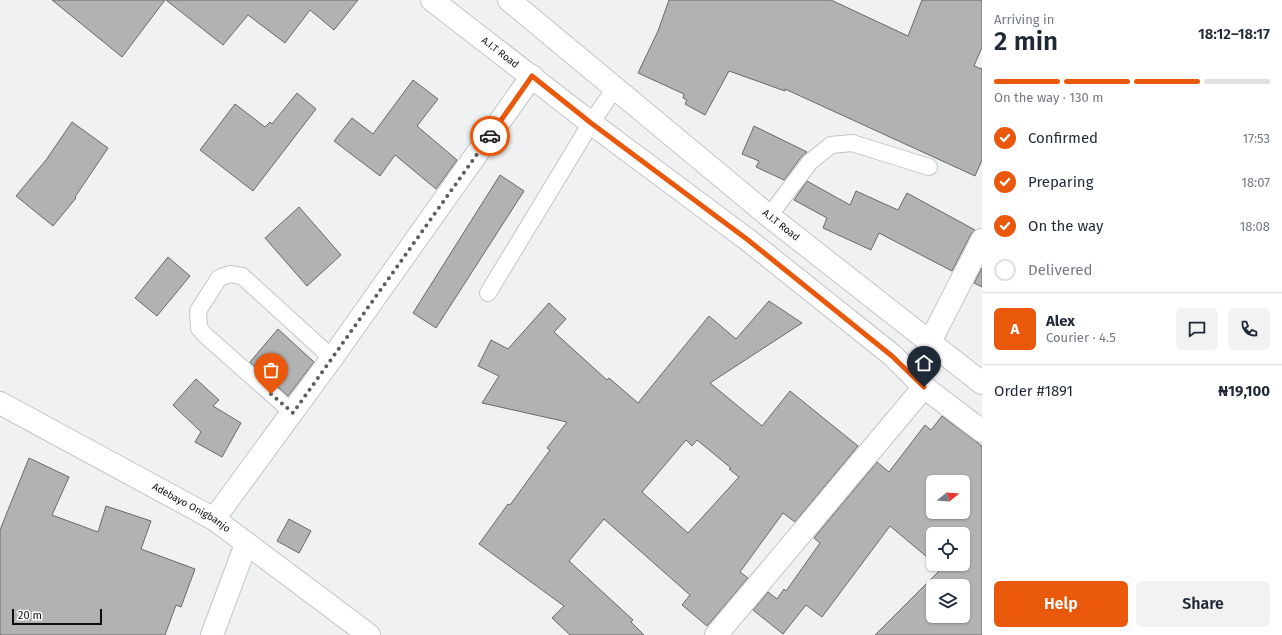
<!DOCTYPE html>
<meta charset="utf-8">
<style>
body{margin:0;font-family:"Fira Sans",sans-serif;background:#f2f2f3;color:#1f2937;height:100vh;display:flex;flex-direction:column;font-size:15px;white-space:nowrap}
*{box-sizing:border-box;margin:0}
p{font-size:13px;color:#747a83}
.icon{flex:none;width:22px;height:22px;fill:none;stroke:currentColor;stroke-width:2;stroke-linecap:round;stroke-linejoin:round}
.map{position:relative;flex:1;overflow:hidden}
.details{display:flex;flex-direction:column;background:#fff;width:300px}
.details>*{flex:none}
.needle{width:26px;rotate:73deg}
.buttons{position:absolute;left:926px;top:475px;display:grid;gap:8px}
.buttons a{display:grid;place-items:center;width:44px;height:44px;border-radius:6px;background:#fff;box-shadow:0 1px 3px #0004;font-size:20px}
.scale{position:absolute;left:12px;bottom:10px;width:90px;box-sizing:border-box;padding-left:4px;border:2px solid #0d0d0e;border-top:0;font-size:11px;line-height:14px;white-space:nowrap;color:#0d0d0e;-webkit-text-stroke:3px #fff;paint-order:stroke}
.pin{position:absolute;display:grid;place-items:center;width:34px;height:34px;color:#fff;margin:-41px -17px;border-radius:50% 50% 50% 0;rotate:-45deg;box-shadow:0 0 4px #0007}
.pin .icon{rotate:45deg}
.courier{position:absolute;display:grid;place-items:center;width:40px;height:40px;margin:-20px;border:3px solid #ea580c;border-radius:50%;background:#fff;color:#222;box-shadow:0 1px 5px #0007}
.summary em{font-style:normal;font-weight:600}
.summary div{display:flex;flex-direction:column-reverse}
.summary{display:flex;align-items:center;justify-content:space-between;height:68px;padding:0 12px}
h1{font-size:26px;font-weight:600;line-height:30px}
.bar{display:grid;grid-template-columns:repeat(4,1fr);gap:6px 4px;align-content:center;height:48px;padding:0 12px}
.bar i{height:5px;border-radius:3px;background:#e0e1e3}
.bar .current{background:#ea580c}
.bar p{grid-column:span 4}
.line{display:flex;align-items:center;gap:10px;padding:0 12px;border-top:1px solid #e0e1e3}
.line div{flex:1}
.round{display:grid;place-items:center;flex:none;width:42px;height:42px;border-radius:6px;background:#f2f2f3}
ol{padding:0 12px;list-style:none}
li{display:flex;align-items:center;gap:12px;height:44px}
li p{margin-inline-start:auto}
li .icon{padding:4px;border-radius:50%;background:#ea580c;color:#fff;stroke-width:4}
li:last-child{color:#747a83}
li i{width:22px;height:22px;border:2px solid #e0e1e3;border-radius:50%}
.primary-button{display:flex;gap:8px;margin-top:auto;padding:8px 12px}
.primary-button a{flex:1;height:46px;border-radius:6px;background:#ea580c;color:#fff;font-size:16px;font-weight:600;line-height:46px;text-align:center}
.primary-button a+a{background:#f2f2f3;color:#1f2937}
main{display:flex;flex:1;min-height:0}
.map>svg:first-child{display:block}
.building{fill:#b1b2b4;stroke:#67696a;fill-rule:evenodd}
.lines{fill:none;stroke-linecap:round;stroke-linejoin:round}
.lane-casing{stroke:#c3c4c5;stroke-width:18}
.street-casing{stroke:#c3c4c5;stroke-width:24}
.secondary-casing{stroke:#c3c4c5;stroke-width:24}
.lane{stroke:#fff;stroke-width:16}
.street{stroke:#fff;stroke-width:22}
.secondary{stroke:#fff;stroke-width:22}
.done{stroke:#5c5d5e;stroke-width:4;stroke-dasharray:0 7.2}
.route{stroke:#ea580c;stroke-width:5}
.labels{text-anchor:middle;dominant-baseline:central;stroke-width:3.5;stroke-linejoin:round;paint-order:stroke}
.street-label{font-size:10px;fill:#0d0d0e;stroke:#fff}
</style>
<main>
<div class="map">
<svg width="982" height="635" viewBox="0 0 982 635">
<rect width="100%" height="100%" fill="#f0f1f2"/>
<path class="building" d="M 52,0 L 165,0 L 122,57 Z
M 166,0 L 358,0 L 334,30 L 310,10 L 285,43 L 248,15 L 223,45 Z
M 669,0 L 831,0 L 908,36 L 922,0 L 982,0 L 982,47 L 974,66 L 982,69 L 982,160 L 975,176 L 785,89 L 785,91 L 729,71 L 705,115 L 685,104 L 687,100 L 683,98 L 684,94 L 638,73 L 658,31 Z
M 413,80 L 438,99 L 417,126 L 457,160 L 436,189 L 395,155 L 380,176 L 334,141 L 352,118 L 373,134 Z
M 297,93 L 316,109 L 253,191 L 200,150 L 235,104 L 265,127 L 270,122 L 272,124 Z
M 72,122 L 108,148 L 75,197 L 76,198 L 53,226 L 16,196 L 46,160 Z
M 754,126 L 807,152 L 802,156 L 784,180 L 756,167 L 759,161 L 742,154 Z
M 500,175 L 524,191 L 436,328 L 413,313 Z
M 807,181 L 850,205 L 856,191 L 898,210 L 907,193 L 975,230 L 971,234 L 952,271 L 879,233 L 871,250 L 823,228 L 827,218 L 794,200 Z
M 299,207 L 341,255 L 307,286 L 265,238 Z
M 168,257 L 190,276 L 157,316 L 135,298 Z
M 982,268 L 982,287 L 974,283 Z
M 769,301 L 802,323 L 710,383 L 762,426 L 790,391 L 858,446 L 795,522 L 783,513 L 740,572 L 748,578 L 707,626 L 682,605 L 690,595 L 604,519 L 569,561 L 633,620 L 631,622 L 644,635 L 570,635 L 552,618 L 564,606 L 479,544 L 508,504 L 510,505 L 550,450 L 547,448 L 567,422 L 482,403 L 499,376 L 478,366 L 491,340 L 508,349 L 549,303 L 566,319 L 554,332 L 607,380 L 609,378 L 638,403 L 709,316 L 736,339 ZM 686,440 L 692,446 L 697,440 L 731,468 L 729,469 L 739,477 L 688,533 L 642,492 Z
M 278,329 L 314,362 L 288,396 L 250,362 Z
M 196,379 L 219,400 L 213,406 L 241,423 L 222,457 L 195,442 L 201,432 L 173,405 Z
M 942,416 L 982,446 L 982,635 L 875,635 L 941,569 L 935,564 L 963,564 L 963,534 L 933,534 L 933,562 L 890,526 L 822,617 L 806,605 L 783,634 L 753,610 L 768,592 L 777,599 L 784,589 L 786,591 L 820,543 L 814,538 L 877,462 L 889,472 L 925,425 L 931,430 ZM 933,482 L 963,482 L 963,512 L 933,512 ZM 933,586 L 963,586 L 963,616 L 933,616 Z
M 29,458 L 69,477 L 52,515 L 98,532 L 106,506 L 151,521 L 141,549 L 195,569 L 181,607 L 176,605 L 165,635 L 0,635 L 0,530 Z
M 289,519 L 311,531 L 299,553 L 277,541 Z"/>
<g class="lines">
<defs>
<path id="lane" d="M 769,216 L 810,162 L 831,145 L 852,143 L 929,167
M 488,293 L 591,123 L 615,88
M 293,413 L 205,335 L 199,328 L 198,311 L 219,278 L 230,274 L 242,276 L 332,358"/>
<g id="street">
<path d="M 930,342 L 982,240"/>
<path id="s1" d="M 0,403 L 214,519 L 369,635"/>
<path d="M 214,519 L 332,358 L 532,76"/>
<path d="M 212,635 L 246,544"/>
<path d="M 716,635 L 924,387"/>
</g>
<g id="secondary">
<path id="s2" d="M 432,0 L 591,123 L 748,240 L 892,355 L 924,387 L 982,431"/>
<path id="s3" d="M 509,0 L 769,216 L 982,383"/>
</g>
</defs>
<use href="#lane" class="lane-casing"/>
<use href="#street" class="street-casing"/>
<use href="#secondary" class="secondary-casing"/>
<use href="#lane" class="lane"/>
<use href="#street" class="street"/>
<use href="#secondary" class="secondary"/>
</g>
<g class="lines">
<path class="done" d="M 271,394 L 293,413 L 490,136"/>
<path class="route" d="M 490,136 L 532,76 L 591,123 L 748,240 L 892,356 L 924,387"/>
</g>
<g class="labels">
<g class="street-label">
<text stroke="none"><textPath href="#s2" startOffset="86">A.I.T Road</textPath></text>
<text stroke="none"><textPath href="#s3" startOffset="353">A.I.T Road</textPath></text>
<text stroke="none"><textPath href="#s1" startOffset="218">Adebayo Onigbanjo</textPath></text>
</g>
</g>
</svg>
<div class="buttons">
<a><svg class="needle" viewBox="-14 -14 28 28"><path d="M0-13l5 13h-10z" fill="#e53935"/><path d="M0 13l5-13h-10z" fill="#747a83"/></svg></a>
<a><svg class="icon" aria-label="locate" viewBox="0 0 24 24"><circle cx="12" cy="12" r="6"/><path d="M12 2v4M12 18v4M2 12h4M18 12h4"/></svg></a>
<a><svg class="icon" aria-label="layers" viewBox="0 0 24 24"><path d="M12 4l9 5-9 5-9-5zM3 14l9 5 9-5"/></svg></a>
</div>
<div class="scale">20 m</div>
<div class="pin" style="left:271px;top:394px;background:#ea580c"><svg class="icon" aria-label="bag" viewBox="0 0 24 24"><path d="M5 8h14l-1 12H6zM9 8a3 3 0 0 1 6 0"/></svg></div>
<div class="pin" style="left:924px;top:387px;background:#1f2937"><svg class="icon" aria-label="home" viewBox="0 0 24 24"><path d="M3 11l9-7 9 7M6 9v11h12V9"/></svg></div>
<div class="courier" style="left:490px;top:136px"><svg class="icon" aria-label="car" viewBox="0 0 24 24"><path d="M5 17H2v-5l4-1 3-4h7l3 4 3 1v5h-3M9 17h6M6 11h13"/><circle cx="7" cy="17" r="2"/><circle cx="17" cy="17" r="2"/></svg></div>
</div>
<section class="details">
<div class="summary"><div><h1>2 min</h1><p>Arriving in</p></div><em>18:12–18:17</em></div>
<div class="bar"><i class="current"></i><i class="current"></i><i class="current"></i><i></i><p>On the way · 130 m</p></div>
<ol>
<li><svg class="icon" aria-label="check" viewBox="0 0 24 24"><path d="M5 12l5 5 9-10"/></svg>Confirmed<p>17:53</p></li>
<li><svg class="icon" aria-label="check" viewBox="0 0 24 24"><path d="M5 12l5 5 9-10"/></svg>Preparing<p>18:07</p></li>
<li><svg class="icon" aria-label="check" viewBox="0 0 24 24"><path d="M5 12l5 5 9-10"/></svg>On the way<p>18:08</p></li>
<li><i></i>Delivered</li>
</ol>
<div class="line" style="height:72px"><b class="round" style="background:#ea580c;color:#fff">A</b><div><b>Alex</b><p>Courier · 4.5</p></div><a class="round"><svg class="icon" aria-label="chat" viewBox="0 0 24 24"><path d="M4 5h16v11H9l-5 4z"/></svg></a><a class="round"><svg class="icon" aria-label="phone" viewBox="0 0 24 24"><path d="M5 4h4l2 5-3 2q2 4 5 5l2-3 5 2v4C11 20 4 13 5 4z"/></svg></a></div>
<div class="line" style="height:52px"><div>Order #1891</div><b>₦19,100</b></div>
<div class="primary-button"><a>Help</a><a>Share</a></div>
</section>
</main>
